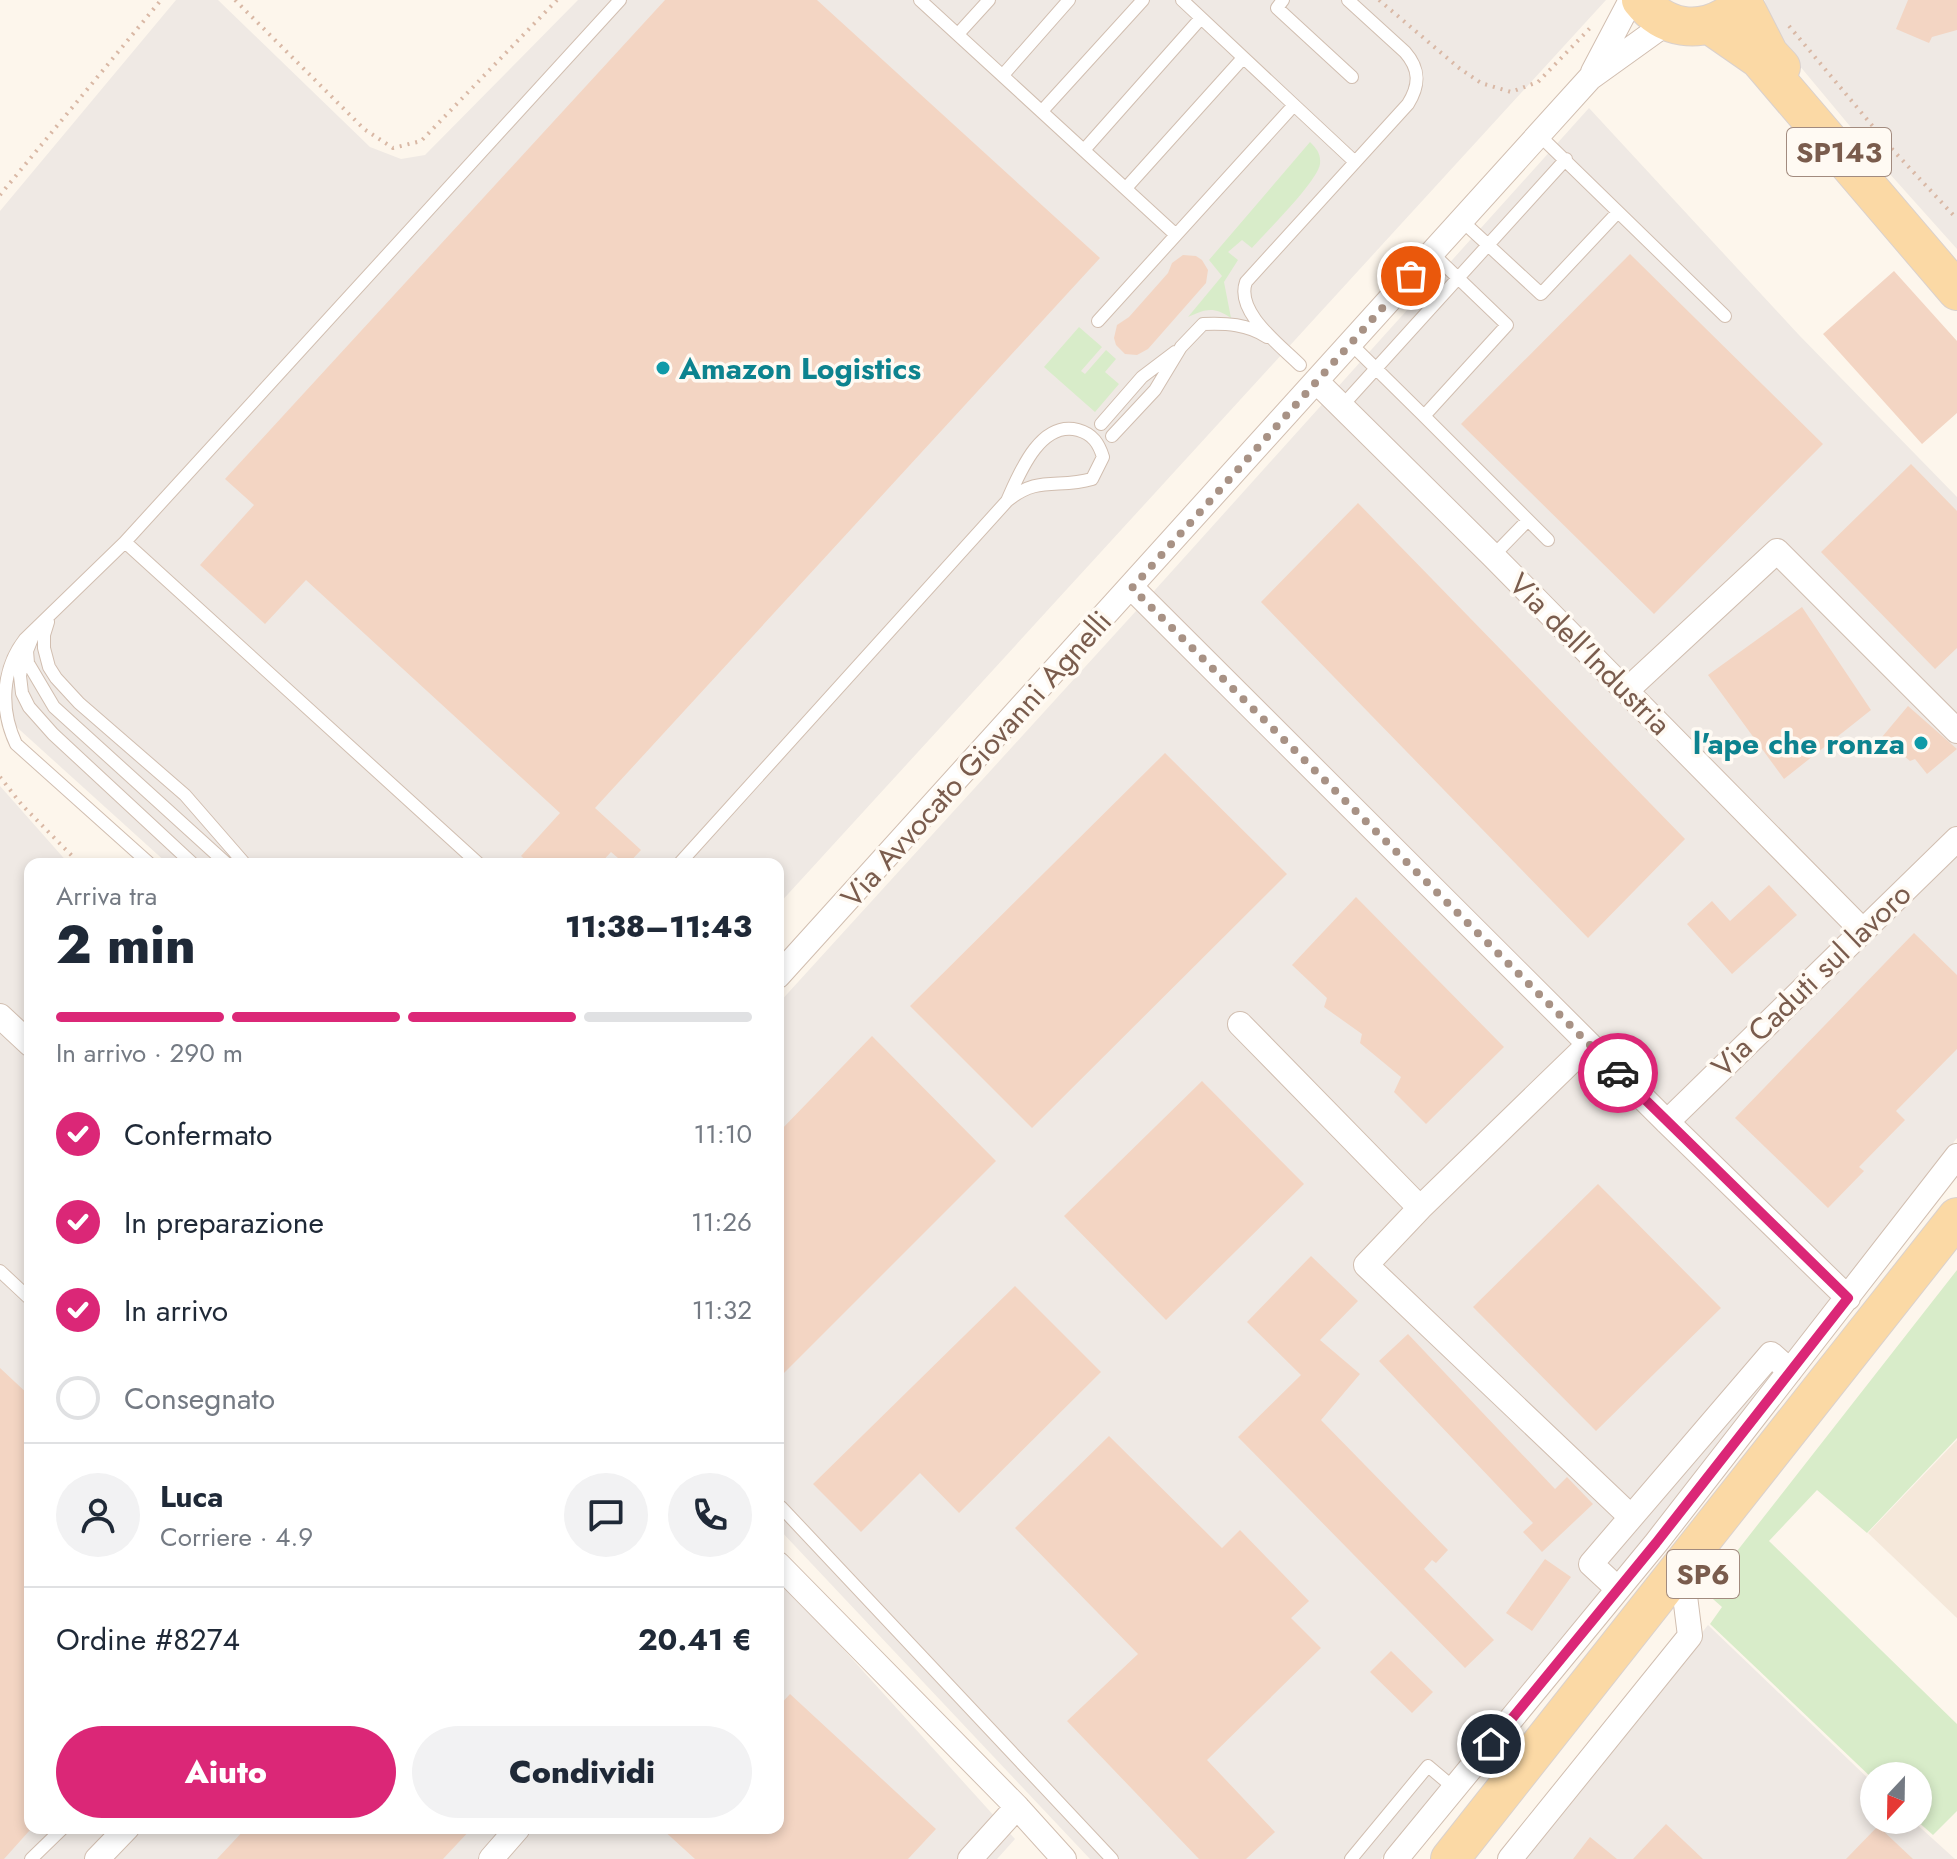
<!DOCTYPE html>
<html lang="it">
<meta charset="utf-8">
<style>
body{margin:0;font-family:Jost,sans-serif;background:#f2f2f3;color:#1f2937;height:100vh;display:flex;flex-direction:column;font-size:30px;white-space:nowrap}
*{box-sizing:border-box;margin:0}
p{font-size:26px;color:#747a83}
.icon{flex:none;width:44px;height:44px;fill:none;stroke:currentColor;stroke-width:2;stroke-linecap:round;stroke-linejoin:round}
.map{position:relative;flex:1;overflow:hidden}
.panel{position:absolute;left:24px;top:858px;width:760px;height:976px;display:flex;flex-direction:column;background:#fff;border-radius:16px;box-shadow:0 4px 12px #0003}
.panel>*{flex:none}
.needle{width:52px;rotate:202deg}
.controls{position:absolute;left:1860px;top:1762px;display:grid;gap:16px}
.controls a{display:grid;place-items:center;width:72px;height:72px;border-radius:50%;background:#fff;box-shadow:0 4px 12px #0003;font-size:40px}
.pin{position:absolute;display:grid;place-items:center;width:68px;height:68px;color:#fff;margin:-34px;border:4px solid #fff;border-radius:50%;box-shadow:0 2px 8px #0007}
.courier{position:absolute;display:grid;place-items:center;width:80px;height:80px;margin:-40px;border:6px solid #db2777;border-radius:50%;background:#fff;color:#222;box-shadow:0 2px 10px #0007}
.overview em{font-style:normal;font-weight:800}
.overview div{display:flex;flex-direction:column-reverse}
.overview{display:flex;align-items:center;justify-content:space-between;height:136px;padding:0 32px}
h1{font-size:52px;font-weight:800;line-height:60px}
.bar{display:grid;grid-template-columns:repeat(4,1fr);gap:12px 8px;align-content:center;height:96px;padding:0 32px}
.bar i{height:10px;border-radius:6px;background:#e0e1e3}
.bar .selected{background:#db2777}
.bar p{grid-column:span 4}
.line{display:flex;align-items:center;gap:20px;padding:0 32px;border-top:2px solid #e0e1e3}
.line div{flex:1}
.round{display:grid;place-items:center;flex:none;width:84px;height:84px;border-radius:42px;background:#f2f2f3}
ol{padding:0 32px;list-style:none}
li{display:flex;align-items:center;gap:24px;height:88px}
li p{margin-inline-start:auto}
li .icon{padding:8px;border-radius:50%;background:#db2777;color:#fff;stroke-width:4}
li:last-child{color:#747a83}
li i{width:44px;height:44px;border:4px solid #e0e1e3;border-radius:50%}
.action{display:flex;gap:16px;margin-top:auto;padding:16px 32px}
.action a{flex:1;height:92px;border-radius:48px;background:#db2777;color:#fff;font-size:32px;font-weight:800;line-height:92px;text-align:center}
.action a+a{background:#f2f2f3;color:#1f2937}
.map>svg:first-child{display:block}
.residential{fill:#f5e8da}
.industrial{fill:#efe9e4}
.green{fill:#d8ecc9}
.building{fill:#f3d5c3}
.lines{fill:none;stroke-linecap:round;stroke-linejoin:round}
.service-casing{stroke:#d1beb0;stroke-width:14}
.minor-casing{stroke:#d1beb0;stroke-width:26}
.primary-casing{stroke:#dad1cd;stroke-width:40}
.path{stroke:#d9b8a5;stroke-width:4;stroke-dasharray:2 6;stroke-linecap:butt}
.service{stroke:#fff;stroke-width:12}
.minor{stroke:#fff;stroke-width:24}
.primary{stroke:#fbd9a5;stroke-width:38}
.done{stroke:#a89285;stroke-width:8;stroke-dasharray:0 14.4}
.route{stroke:#db2777;stroke-width:10}
.culture-dot{fill:#0f9aa8;stroke:#fffaf3;stroke-width:3}
.labels{text-anchor:middle;dominant-baseline:central;stroke-width:7;stroke-linejoin:round;paint-order:stroke}
.shield{fill:#fffaf3;stroke:#a28b7f;stroke-width:2}
.shield-label{font-size:28px;font-weight:bold;fill:#7a5c4d}
.culture-label{font-size:30px;font-weight:bold;fill:#0d838f;stroke:#fffaf3;text-anchor:start}
.street-label{font-size:30px;fill:#7a5c4d;stroke:#fffaf3}
</style>
<div class="map">
<svg width="1957" height="1859" viewBox="0 0 1957 1859">
<rect width="100%" height="100%" fill="#fdf6ec"/>
<path class="residential" d="M 1957,1440 L 1957,1618 L 1868,1533 Z"/>
<path class="industrial" d="M 176,0 L 218,0 L 370,147 L 401,159 L 425,155 L 578,0 L 1606,0 L 778,905 L 778,864 L 168,864 L 0,712 L 0,211 Z
M 1765,0 L 1957,0 L 1957,249 L 1889,173 L 1784,47 L 1767,17 Z
M 1589,108 L 1798,334 L 1957,497 L 1957,1138 L 1647,1536 L 1381,1859 L 1090,1859 L 778,1528 L 778,1004 L 1146,600 Z
M 0,786 L 69,864 L 30,864 L 30,1828 L 778,1828 L 778,1577 L 1015,1839 L 997,1859 L 0,1859 Z
M 1708,1625 L 1874,1784 L 1874,1820 L 1912,1820 L 1955,1859 L 1522,1859 Z"/>
<path class="green" d="M 1310,142 C 1317,149 1321,154 1320,164 C 1317,182 1266,232 1252,248 L 1242,240 L 1228,252 L 1238,260 L 1224,282 L 1231,318 C 1213,306 1206,309 1188,317 L 1222,276 L 1209,260 Z
M 1079,327 L 1102,347 L 1081,371 L 1085,374 L 1106,350 L 1116,359 L 1105,372 L 1119,384 L 1095,412 L 1044,367 Z
M 1957,1270 L 1957,1438 L 1867,1533 L 1817,1490 L 1769,1541 L 1957,1724 L 1957,1811 L 1933,1835 L 1916,1820 L 1918,1776 L 1874,1776 L 1874,1780 L 1710,1624 L 1722,1607 L 1705,1592 Z"/>
<path class="building" d="M 665,0 L 817,0 L 1100,258 L 595,808 L 641,850 L 628,864 L 625,864 L 611,852 L 600,864 L 530,864 L 521,856 L 560,813 L 306,580 L 265,624 L 200,565 L 254,505 L 225,479 Z
M 1908,0 L 1957,0 L 1957,30 L 1932,37 L 1929,43 L 1896,29 Z
M 1630,254 L 1823,444 L 1654,614 L 1461,424 Z
M 1183,255 L 1196,256 L 1202,260 L 1208,270 L 1206,283 L 1148,349 L 1137,355 L 1125,354 L 1116,345 L 1114,338 L 1117,325 L 1129,317 L 1168,273 L 1172,263 Z
M 1894,271 L 1957,341 L 1957,413 L 1922,444 L 1823,334 Z
M 1911,464 L 1957,511 L 1957,648 L 1935,669 L 1821,552 Z
M 1358,503 L 1685,839 L 1588,938 L 1261,602 Z
M 1802,607 L 1871,710 L 1784,779 L 1708,675 Z
M 1908,706 L 1957,749 L 1927,774 L 1915,759 L 1910,761 L 1882,737 Z
M 1165,753 L 1287,874 L 1032,1128 L 910,1006 Z
M 1769,885 L 1797,915 L 1732,974 L 1687,924 L 1712,901 L 1730,921 Z
M 1356,897 L 1504,1047 L 1426,1124 L 1394,1092 L 1401,1077 L 1360,1043 L 1362,1034 L 1324,1007 L 1327,998 L 1292,965 Z
M 1914,933 L 1957,975 L 1957,1049 L 1896,1111 L 1905,1120 L 1859,1167 L 1864,1171 L 1828,1208 L 1735,1118 Z
M 872,1036 L 996,1161 L 778,1379 L 778,1133 Z
M 1202,1081 L 1304,1184 L 1166,1320 L 1064,1216 Z
M 1598,1184 L 1721,1308 L 1596,1431 L 1473,1307 Z
M 1311,1256 L 1358,1301 L 1320,1340 L 1360,1374 L 1321,1420 L 1448,1550 L 1436,1563 L 1432,1560 L 1424,1569 L 1494,1640 L 1465,1668 L 1238,1437 L 1301,1375 L 1247,1322 Z
M 1015,1286 L 1101,1372 L 959,1513 L 920,1473 L 861,1532 L 813,1484 Z
M 1408,1334 L 1555,1489 L 1567,1477 L 1593,1504 L 1542,1552 L 1523,1532 L 1533,1523 L 1379,1361 Z
M 0,1368 L 30,1396 L 30,1830 L 4,1859 L 0,1859 Z
M 1109,1436 L 1222,1548 L 1240,1530 L 1309,1601 L 1291,1618 L 1321,1648 L 1207,1760 L 1275,1832 L 1246,1859 L 1199,1859 L 1067,1721 L 1138,1654 L 1015,1528 Z
M 1545,1559 L 1571,1577 L 1532,1631 L 1506,1613 Z
M 1391,1651 L 1433,1692 L 1412,1713 L 1370,1672 Z
M 790,1694 L 936,1829 L 908,1859 L 695,1859 L 661,1828 L 778,1828 L 778,1707 Z
M 1666,1824 L 1703,1859 L 1633,1859 Z
M 1878,1826 L 1913,1859 L 1846,1859 Z
M 246,1828 L 472,1828 L 443,1859 L 217,1859 Z
M 1590,1837 L 1617,1859 L 1573,1859 Z"/>
<g class="lines">
<defs>
<path id="service" d="M 920,0 L 1176,235
M 1182,0 L 1294,105
M 1283,0 L 1277,8 L 1352,77
M 958,34 L 989,0
M 1003,75 L 1069,0
M 1042,111 L 1143,0
M 1539,135 L 1725,316
M 1084,150 L 1201,18
M 1126,188 L 1243,58
M 1461,220 L 1541,294 L 1618,212
M 1098,321 L 1294,105 L 1355,162
M 1351,344 L 1424,416 L 1507,325 L 1432,253
M 1300,365 C 1280,345 1235,312 1246,282 L 1408,104 C 1420,85 1420,69 1405,52 L 1348,0
M 1342,406 L 1566,159
M 1424,416 L 1548,540
M 1101,424 L 1142,377 L 1175,352
M 1112,436 L 1155,390 L 1181,347 L 1203,324 C 1226,323 1248,324 1267,337
M 125,542 L 479,864
M 1493,556 L 1527,521
M 48,622 L 44,635 L 44,648 L 49,667 L 56,678 L 79,703 L 185,795 L 245,864
M 33,636 L 27,651 L 28,663 L 54,707 L 227,864
M 24,653 L 20,676 L 22,693 L 29,707 L 53,734 L 193,864
M 150,864 L 16,744 C 0,710 1,670 25,639 L 125,542 L 620,0
M 679,864 L 1007,501 C 1038,475 1058,489 1092,479 L 1103,457 C 1099,444 1093,434 1078,430 C 1040,420 1019,474 1007,501
M 0,1271 L 30,1299
M 778,1507 L 781,1507 L 1112,1859
M 31,1859 L 63,1828
M 1351,1859 L 1428,1766 L 1454,1788"/>
<path id="minor" d="M 1593,72 L 1631,0
M 1316,381 L 1493,556 L 1861,929
M 1132,588 L 1667,1122 L 1848,1298
M 1626,691 L 1777,551 L 1957,731
M 778,976 L 1590,78 L 1668,22
M 0,1016 L 30,1044
M 1240,1024 L 1420,1208
M 1589,1044 L 1420,1208 L 1366,1265 L 1631,1517
M 1667,1122 L 1957,839
M 778,1564 L 1017,1807 L 1064,1859
M 1618,1589 L 1591,1564 L 1771,1354 L 1790,1371
M 97,1859 L 127,1828
M 491,1859 L 518,1828
M 970,1859 L 1017,1807
M 1396,1859 L 1656,1543 L 1957,1156
M 1510,1859 L 1690,1636 L 1685,1596"/>
<path id="primary" d="M 1641,0 C 1664,29 1699,35 1730,14
M 1742,1 L 1769,54 L 1781,67
M 1710,25 L 1759,59 L 1957,291
M 1450,1859 L 1957,1217"/>
</defs>
<use href="#service" class="service-casing"/>
<use href="#minor" class="minor-casing"/>
<use href="#primary" class="primary-casing"/>
<path class="path" d="M 235,0 L 364,129 L 393,148 L 421,141 L 557,0
M 1379,0 L 1459,68 L 1481,83 L 1511,92 L 1538,82 L 1592,26
M 1789,26 L 1891,148 L 1957,219
M 0,195 L 161,0
M 0,777 L 22,805 L 80,864"/>
<use href="#service" class="service"/>
<use href="#minor" class="minor"/>
<use href="#primary" class="primary"/>
</g>
<g class="lines">
<path class="done" d="M 1411,276 L 1132,588 L 1618,1073"/>
<path class="route" d="M 1491,1744 L 1656,1543 L 1848,1298 L 1618,1073"/>
</g>
<g class="culture-dot">
<circle cx="663" cy="368" r="8"/>
<circle cx="1921" cy="743" r="8"/>
</g>
<g class="labels">
<g class="shield">
<rect x="1787" y="128" width="104" height="48" rx="6"/>
<rect x="1667" y="1550" width="72" height="48" rx="6"/>
</g>
<g class="shield-label">
<text x="1839" y="152">SP143</text>
<text x="1703" y="1574">SP6</text>
</g>
<g class="culture-label">
<text x="679" y="368">Amazon Logistics</text>
<text x="1905" y="743" text-anchor="end">l'ape che ronza</text>
</g>
<g class="street-label">
<text transform="translate(1590 654) rotate(45)">Via dell'Industria</text>
<text transform="translate(976 759) rotate(-48)">Via Avvocato Giovanni Agnelli</text>
<text transform="translate(1811 980) rotate(-44)">Via Caduti sul lavoro</text>
</g>
</g>
</svg>
<div class="controls">
<a><svg class="needle" viewBox="-14 -14 28 28"><path d="M0-13l5 13h-10z" fill="#e53935"/><path d="M0 13l5-13h-10z" fill="#747a83"/></svg></a>
</div>
<div class="pin" style="left:1411px;top:276px;background:#ea580c"><svg class="icon" aria-label="bag" viewBox="0 0 24 24"><path d="M5 8h14l-1 12H6zM9 8a3 3 0 0 1 6 0"/></svg></div>
<div class="pin" style="left:1491px;top:1744px;background:#1f2937"><svg class="icon" aria-label="home" viewBox="0 0 24 24"><path d="M3 11l9-7 9 7M6 9v11h12V9"/></svg></div>
<div class="courier" style="left:1618px;top:1073px"><svg class="icon" aria-label="car" viewBox="0 0 24 24"><path d="M5 17H2v-5l4-1 3-4h7l3 4 3 1v5h-3M9 17h6M6 11h13"/><circle cx="7" cy="17" r="2"/><circle cx="17" cy="17" r="2"/></svg></div>
<section class="panel">
<div class="overview"><div><h1>2 min</h1><p>Arriva tra</p></div><em>11:38–11:43</em></div>
<div class="bar"><i class="selected"></i><i class="selected"></i><i class="selected"></i><i></i><p>In arrivo · 290 m</p></div>
<ol>
<li><svg class="icon" aria-label="check" viewBox="0 0 24 24"><path d="M5 12l5 5 9-10"/></svg>Confermato<p>11:10</p></li>
<li><svg class="icon" aria-label="check" viewBox="0 0 24 24"><path d="M5 12l5 5 9-10"/></svg>In preparazione<p>11:26</p></li>
<li><svg class="icon" aria-label="check" viewBox="0 0 24 24"><path d="M5 12l5 5 9-10"/></svg>In arrivo<p>11:32</p></li>
<li><i></i>Consegnato</li>
</ol>
<div class="line" style="height:144px"><a class="round"><svg class="icon" aria-label="person" viewBox="0 0 24 24"><circle cx="12" cy="8" r="4"/><path d="M4 21q1-7 8-7t8 7"/></svg></a><div><b>Luca</b><p>Corriere · 4.9</p></div><a class="round"><svg class="icon" aria-label="chat" viewBox="0 0 24 24"><path d="M4 5h16v11H9l-5 4z"/></svg></a><a class="round"><svg class="icon" aria-label="phone" viewBox="0 0 24 24"><path d="M5 4h4l2 5-3 2q2 4 5 5l2-3 5 2v4C11 20 4 13 5 4z"/></svg></a></div>
<div class="line" style="height:104px"><div>Ordine #8274</div><b>20.41 €</b></div>
<div class="action"><a>Aiuto</a><a>Condividi</a></div>
</section>
</div>
